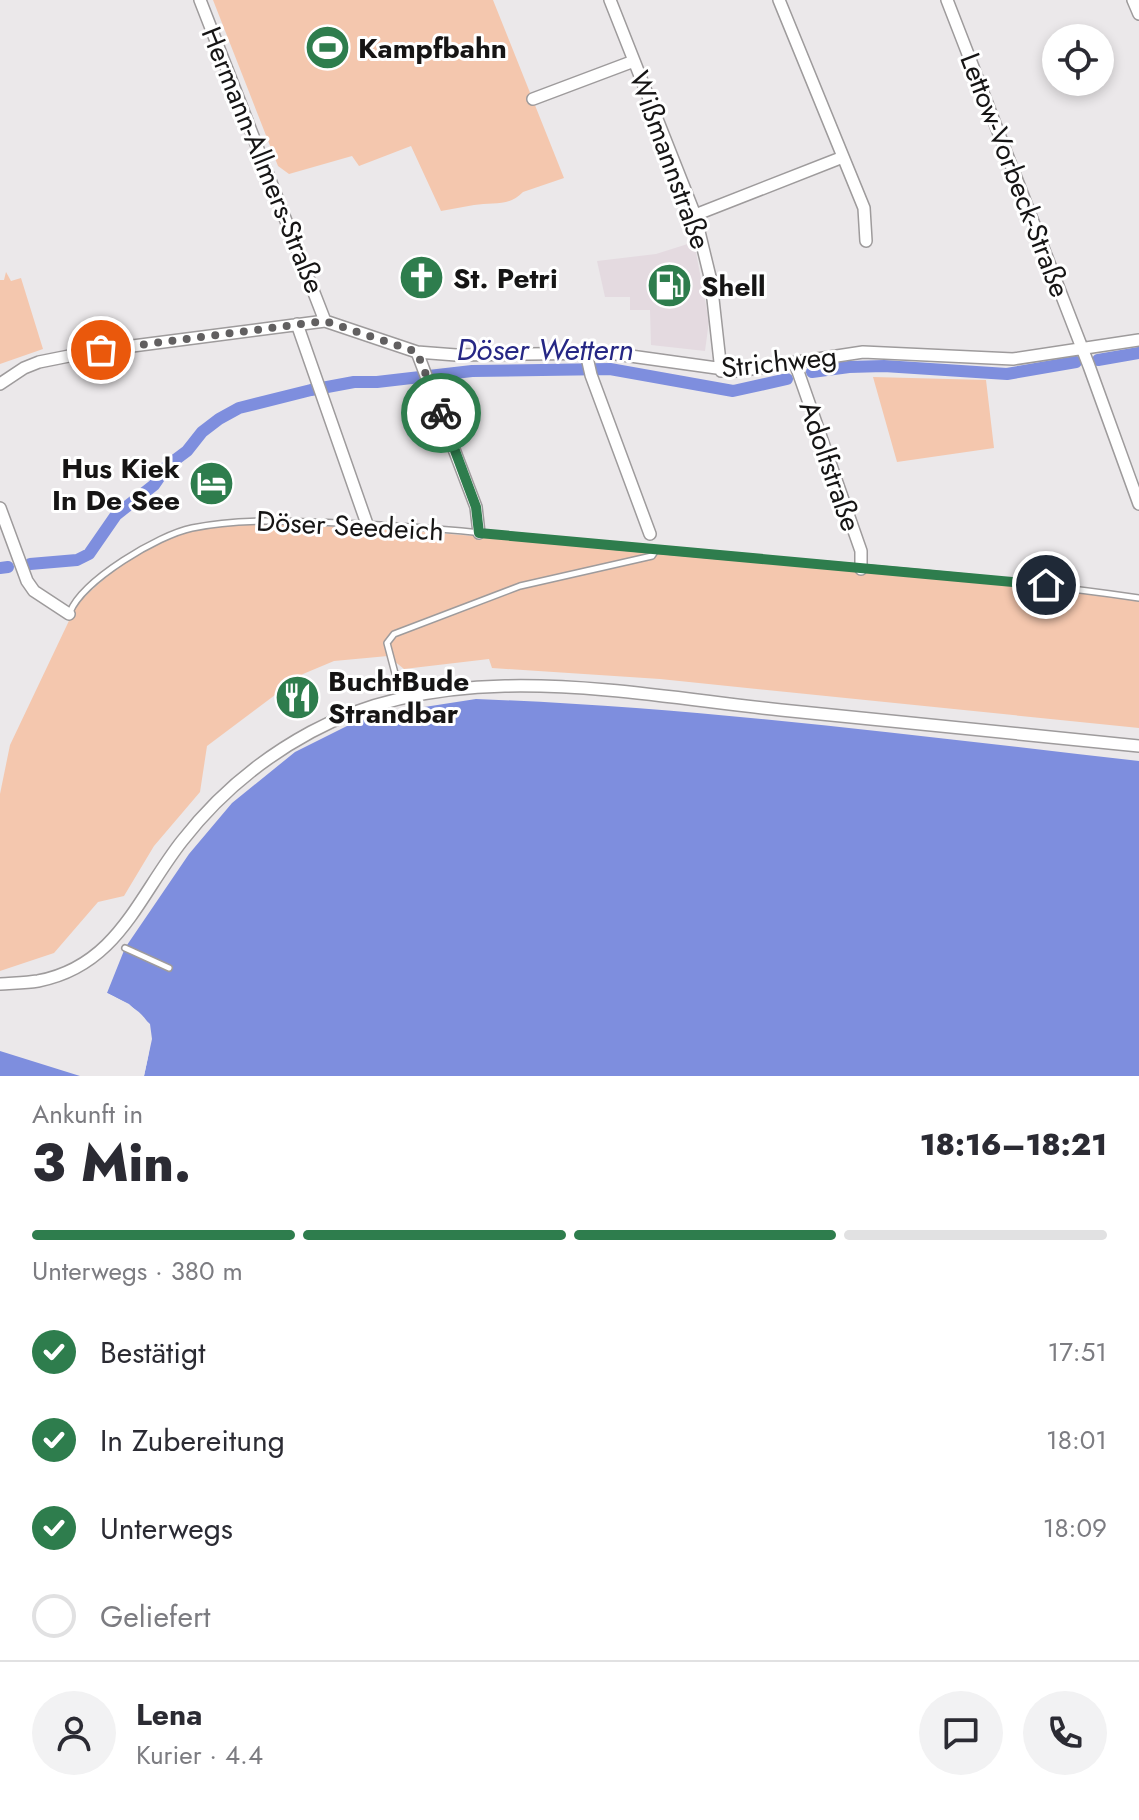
<!DOCTYPE html>
<html lang="de">
<meta charset="utf-8">
<style>
body{margin:0;font-family:Jost,sans-serif;background:#f2f2f3;color:#2b2b33;height:100vh;display:flex;flex-direction:column;font-size:30px;white-space:nowrap}
*{box-sizing:border-box;margin:0}
p{font-size:26px;color:#7c7c81}
.icon{flex:none;width:44px;height:44px;fill:none;stroke:currentColor;stroke-width:2;stroke-linecap:round;stroke-linejoin:round}
.map{position:relative;height:1076px;overflow:hidden}
.sheet{display:flex;flex-direction:column;background:#fff;flex:1}
.sheet>*{flex:none}
.buttons{position:absolute;left:1042px;top:24px;display:grid;gap:16px}
.buttons a{display:grid;place-items:center;width:72px;height:72px;border-radius:50%;background:#fff;box-shadow:0 4px 12px #0003;font-size:40px}
.pin{position:absolute;display:grid;place-items:center;width:68px;height:68px;color:#fff;margin:-34px;border:4px solid #fff;border-radius:50%;box-shadow:0 2px 8px #0007}
.courier{position:absolute;display:grid;place-items:center;width:80px;height:80px;margin:-40px;border:6px solid #2e7d4d;border-radius:50%;background:#fff;color:#222;box-shadow:0 2px 10px #0007}
.headline em{font-style:normal;font-weight:800}
.headline div{display:flex;flex-direction:column-reverse}
.headline{display:flex;align-items:center;justify-content:space-between;height:136px;padding:0 32px}
h1{font-size:52px;font-weight:800;line-height:60px}
.bar{display:grid;grid-template-columns:repeat(4,1fr);gap:12px 8px;align-content:center;height:96px;padding:0 32px}
.bar i{height:10px;border-radius:6px;background:#e1e1e2}
.bar .current{background:#2e7d4d}
.bar p{grid-column:span 4}
.line{display:flex;align-items:center;gap:20px;padding:0 32px;border-top:2px solid #e1e1e2}
.line div{flex:1}
.round{display:grid;place-items:center;flex:none;width:84px;height:84px;border-radius:42px;background:#f2f2f3}
ol{padding:0 32px;list-style:none}
li{display:flex;align-items:center;gap:24px;height:88px}
li p{margin-inline-start:auto}
li .icon{padding:8px;border-radius:50%;background:#2e7d4d;color:#fff;stroke-width:4}
li:last-child{color:#7c7c81}
li i{width:44px;height:44px;border:4px solid #e1e1e2;border-radius:50%}
.map>svg:first-child{display:block}
.built{fill:#e4dae0}
.green{fill:#f4c7ae}
.water{fill:#7e8ede}
.pier{fill:#ebe8ea}
.lines{fill:none;stroke-linecap:round;stroke-linejoin:round}
.canal{stroke:#7e8ede;stroke-width:12}
.lane-casing{stroke:#9e9b9c;stroke-width:8}
.street-casing{stroke:#9e9b9c;stroke-width:14}
.lane{stroke:#fff;stroke-width:5}
.street{stroke:#fff;stroke-width:11}
.done{stroke:#615f60;stroke-width:8;stroke-dasharray:0 14.4}
.route{stroke:#2e7d4d;stroke-width:10}
.labels{text-anchor:middle;dominant-baseline:central;stroke-width:6;stroke-linejoin:round;paint-order:stroke}
.poi-label{font-size:28px;font-weight:bold;fill:#161515;stroke:#fff;text-anchor:start}
.street-label{font-size:28px;fill:#161515;stroke:#fff}
.water-label{font-size:30px;font-style:italic;fill:#262785;stroke:#fff}
</style>
<div class="map">
<svg width="1139" height="1076" viewBox="0 0 1139 1076">
<rect width="100%" height="100%" fill="#ebe8ea"/>
<path class="built" d="M 694,242 L 709,321 L 705,351 L 651,345 L 650,310 L 630,310 L 630,297 L 605,297 L 597,261 L 656,254 Z"/>
<path class="green" d="M 213,0 L 493,0 L 564,178 L 523,192 C 509,207 492,202 474,205 C 463,207 452,209 441,211 L 411,146 L 359,166 L 352,156 L 289,174 L 278,166 Z
M 6,272 L 11,281 L 21,278 L 43,349 L 0,364 L 0,280 L 4,280 Z
M 873,377 L 986,380 L 994,448 L 897,462 Z
M 243,524 C 412,526 580,546 748,562 C 879,575 1010,582 1139,601 L 1139,728 L 660,679 L 492,668 L 489,659 L 404,669 L 388,656 L 334,661 L 303,674 L 207,746 L 200,792 L 154,846 L 124,896 L 98,902 L 54,953 L 0,971 L 0,794 L 10,745 L 76,606 C 98,582 137,550 168,538 C 191,529 218,526 243,524 Z"/>
<path class="water" d="M 476,699 C 698,707 918,736 1139,761 L 1139,1076 L 144,1076 C 155,1025 157,1018 107,993 L 125,948 L 189,854 L 232,803 L 295,752 L 357,721 L 418,708 Z
M 0,1051 L 80,1076 L 0,1076 Z"/>
<path class="pier" d="M 107,993 L 129,1004 L 150,1024 L 152,1039 L 144,1076 L 140,1076 L 148,1039 L 146,1026 L 126,1007 L 106,997 Z"/>
<g class="lines">
<path class="canal" d="M 1098,360 L 1139,353
M 812,372 L 849,367 L 884,366 L 1007,374 L 1076,362
M 30,564 L 77,560 L 89,554 L 116,515 L 154,485 L 167,466 L 187,451 L 202,432 L 219,419 L 239,408 L 311,390 L 354,382 L 377,382 L 472,371 L 610,369 L 733,391 L 787,379
M 0,568 L 8,567"/>
<defs>
<path id="lane" d="M 70,612 C 83,580 158,535 192,528 C 239,518 289,521 337,523 C 429,526 522,537 614,546 C 789,563 965,573 1139,598
M 401,696 L 387,643 L 394,634 L 520,586 L 652,556 L 656,550
M 125,948 L 169,968"/>
<path id="street" d="M 200,0 L 325,321
M 610,0 L 695,215 L 711,281 L 721,371
M 779,0 L 864,208 L 866,241
M 947,0 L 1089,366 L 1139,504
M 1133,0 L 1139,14
M 533,99 L 634,61
M 695,215 L 843,157
M 297,324 L 367,524
M 417,352 L 476,507 L 479,533
M 586,353 L 591,375 L 650,534
M 795,363 L 861,551 L 861,569
M 0,384 L 24,368 L 39,362 L 94,351 L 325,321 L 417,352 L 456,355 L 609,353 L 738,371 L 863,352 L 1013,359 L 1139,340
M 0,508 L 27,581 L 34,591 L 69,614
M 0,984 C 12,983 25,983 38,981 C 117,966 138,897 182,841 C 217,796 261,759 311,732 C 453,655 628,694 781,710 C 901,722 1020,734 1139,746"/>
</defs>
<use href="#lane" class="lane-casing"/>
<use href="#street" class="street-casing"/>
<use href="#lane" class="lane"/>
<use href="#street" class="street"/>
</g>
<g class="lines">
<path class="done" d="M 101,350 L 325,321 L 417,352 L 441,413"/>
<path class="route" d="M 441,413 L 476,507 L 479,533 L 1046,585"/>
</g>
<defs>
<symbol id="stadium-disc" viewBox="-11 -11 22 22"><circle r="9.5" fill="#2e7d4d" stroke="#fff"/><path d="M0-5a6.5 5 0 1 0 0 10a6.5 5 0 1 0 0-10ZM-3.5-1.8h7v3.6h-7Z" fill="#fff"/></symbol>
<symbol id="church-disc" viewBox="-11 -11 22 22"><circle r="9.5" fill="#2e7d4d" stroke="#fff"/><path d="M-1.2-6h2.4v3.5h3.3v2.4h-3.3V6h-2.4V-.1h-3.3v-2.4h3.3Z" fill="#fff"/></symbol>
<symbol id="fuel-disc" viewBox="-11 -11 22 22"><circle r="9.5" fill="#2e7d4d" stroke="#fff"/><path d="M-5.5-6h7V0h2V4h1.3V-2.5L3-4.5l.8-.8L6-3V5H2.5V1h-1V6h-7ZM-4.2-4.7v3.2H.2V-4.7Z" fill="#fff"/></symbol>
<symbol id="hotel-disc" viewBox="-11 -11 22 22"><circle r="9.5" fill="#2e7d4d" stroke="#fff"/><path d="M-6-4.5h1.5V1H6V5H4.5V3h-9V5H-6ZM-4 0a1.8 1.8 0 1 1 3.6 0ZM.5 0V-2.5h3Q6-2.5 6 0Z" fill="#fff"/></symbol>
<symbol id="restaurant-disc" viewBox="-11 -11 22 22"><circle r="9.5" fill="#2e7d4d" stroke="#fff"/><path d="M-5-6h1v4h1v-4h1v4h1v-4h1v5L-1.5 .5V6h-2V.5L-5-1ZM5-6V6H3V1.5H1.5Q1.5-4 5-6Z" fill="#fff"/></symbol>
</defs>
<g fill-rule="evenodd">
<use href="#stadium-disc" x="302" y="22" width="51" height="51"/>
<use href="#church-disc" x="396" y="252" width="51" height="51"/>
<use href="#fuel-disc" x="644" y="260" width="51" height="51"/>
<use href="#hotel-disc" x="186" y="458" width="51" height="51"/>
<use href="#restaurant-disc" x="272" y="672" width="51" height="51"/>
</g>
<g class="labels">
<g class="poi-label">
<text x="358" y="48">Kampfbahn</text>
<text x="453" y="278">St. Petri</text>
<text x="701" y="286">Shell</text>
<text x="180" y="468" text-anchor="end">Hus Kiek<tspan x="180" dy="32">In De See</tspan></text>
<text x="328" y="681">BuchtBude<tspan x="328" dy="32">Strandbar</tspan></text>
</g>
<g class="street-label">
<text transform="translate(263 160) rotate(68)">Hermann-Allmers-Straße</text>
<text transform="translate(670 160) rotate(70)">Wißmannstraße</text>
<text transform="translate(1015 175) rotate(69)">Lettow-Vorbeck-Straße</text>
<text transform="translate(779 362) rotate(-6)">Strichweg</text>
<text transform="translate(830 466) rotate(71)">Adolfstraße</text>
<text transform="translate(350 526) rotate(3)">Döser Seedeich</text>
</g>
<g class="water-label">
<text x="545" y="349">Döser Wettern</text>
</g>
</g>
</svg>
<div class="buttons">
<a><svg class="icon" aria-label="locate" viewBox="0 0 24 24"><circle cx="12" cy="12" r="6"/><path d="M12 2v4M12 18v4M2 12h4M18 12h4"/></svg></a>
</div>
<div class="pin" style="left:101px;top:350px;background:#ea580c"><svg class="icon" aria-label="bag" viewBox="0 0 24 24"><path d="M5 8h14l-1 12H6zM9 8a3 3 0 0 1 6 0"/></svg></div>
<div class="pin" style="left:1046px;top:585px;background:#1f2937"><svg class="icon" aria-label="home" viewBox="0 0 24 24"><path d="M3 11l9-7 9 7M6 9v11h12V9"/></svg></div>
<div class="courier" style="left:441px;top:413px"><svg class="icon" aria-label="bike" viewBox="0 0 24 24"><circle cx="6" cy="16" r="4"/><circle cx="18" cy="16" r="4"/><path d="M6 16l4-8h5l3 8M10 8l3 8H6M13 5h3"/></svg></div>
</div>
<section class="sheet">
<div class="headline"><div><h1>3 Min.</h1><p>Ankunft in</p></div><em>18:16–18:21</em></div>
<div class="bar"><i class="current"></i><i class="current"></i><i class="current"></i><i></i><p>Unterwegs · 380 m</p></div>
<ol>
<li><svg class="icon" aria-label="check" viewBox="0 0 24 24"><path d="M5 12l5 5 9-10"/></svg>Bestätigt<p>17:51</p></li>
<li><svg class="icon" aria-label="check" viewBox="0 0 24 24"><path d="M5 12l5 5 9-10"/></svg>In Zubereitung<p>18:01</p></li>
<li><svg class="icon" aria-label="check" viewBox="0 0 24 24"><path d="M5 12l5 5 9-10"/></svg>Unterwegs<p>18:09</p></li>
<li><i></i>Geliefert</li>
</ol>
<div class="line" style="height:144px"><a class="round"><svg class="icon" aria-label="person" viewBox="0 0 24 24"><circle cx="12" cy="8" r="4"/><path d="M4 21q1-7 8-7t8 7"/></svg></a><div><b>Lena</b><p>Kurier · 4.4</p></div><a class="round"><svg class="icon" aria-label="chat" viewBox="0 0 24 24"><path d="M4 5h16v11H9l-5 4z"/></svg></a><a class="round"><svg class="icon" aria-label="phone" viewBox="0 0 24 24"><path d="M5 4h4l2 5-3 2q2 4 5 5l2-3 5 2v4C11 20 4 13 5 4z"/></svg></a></div>
</section>
